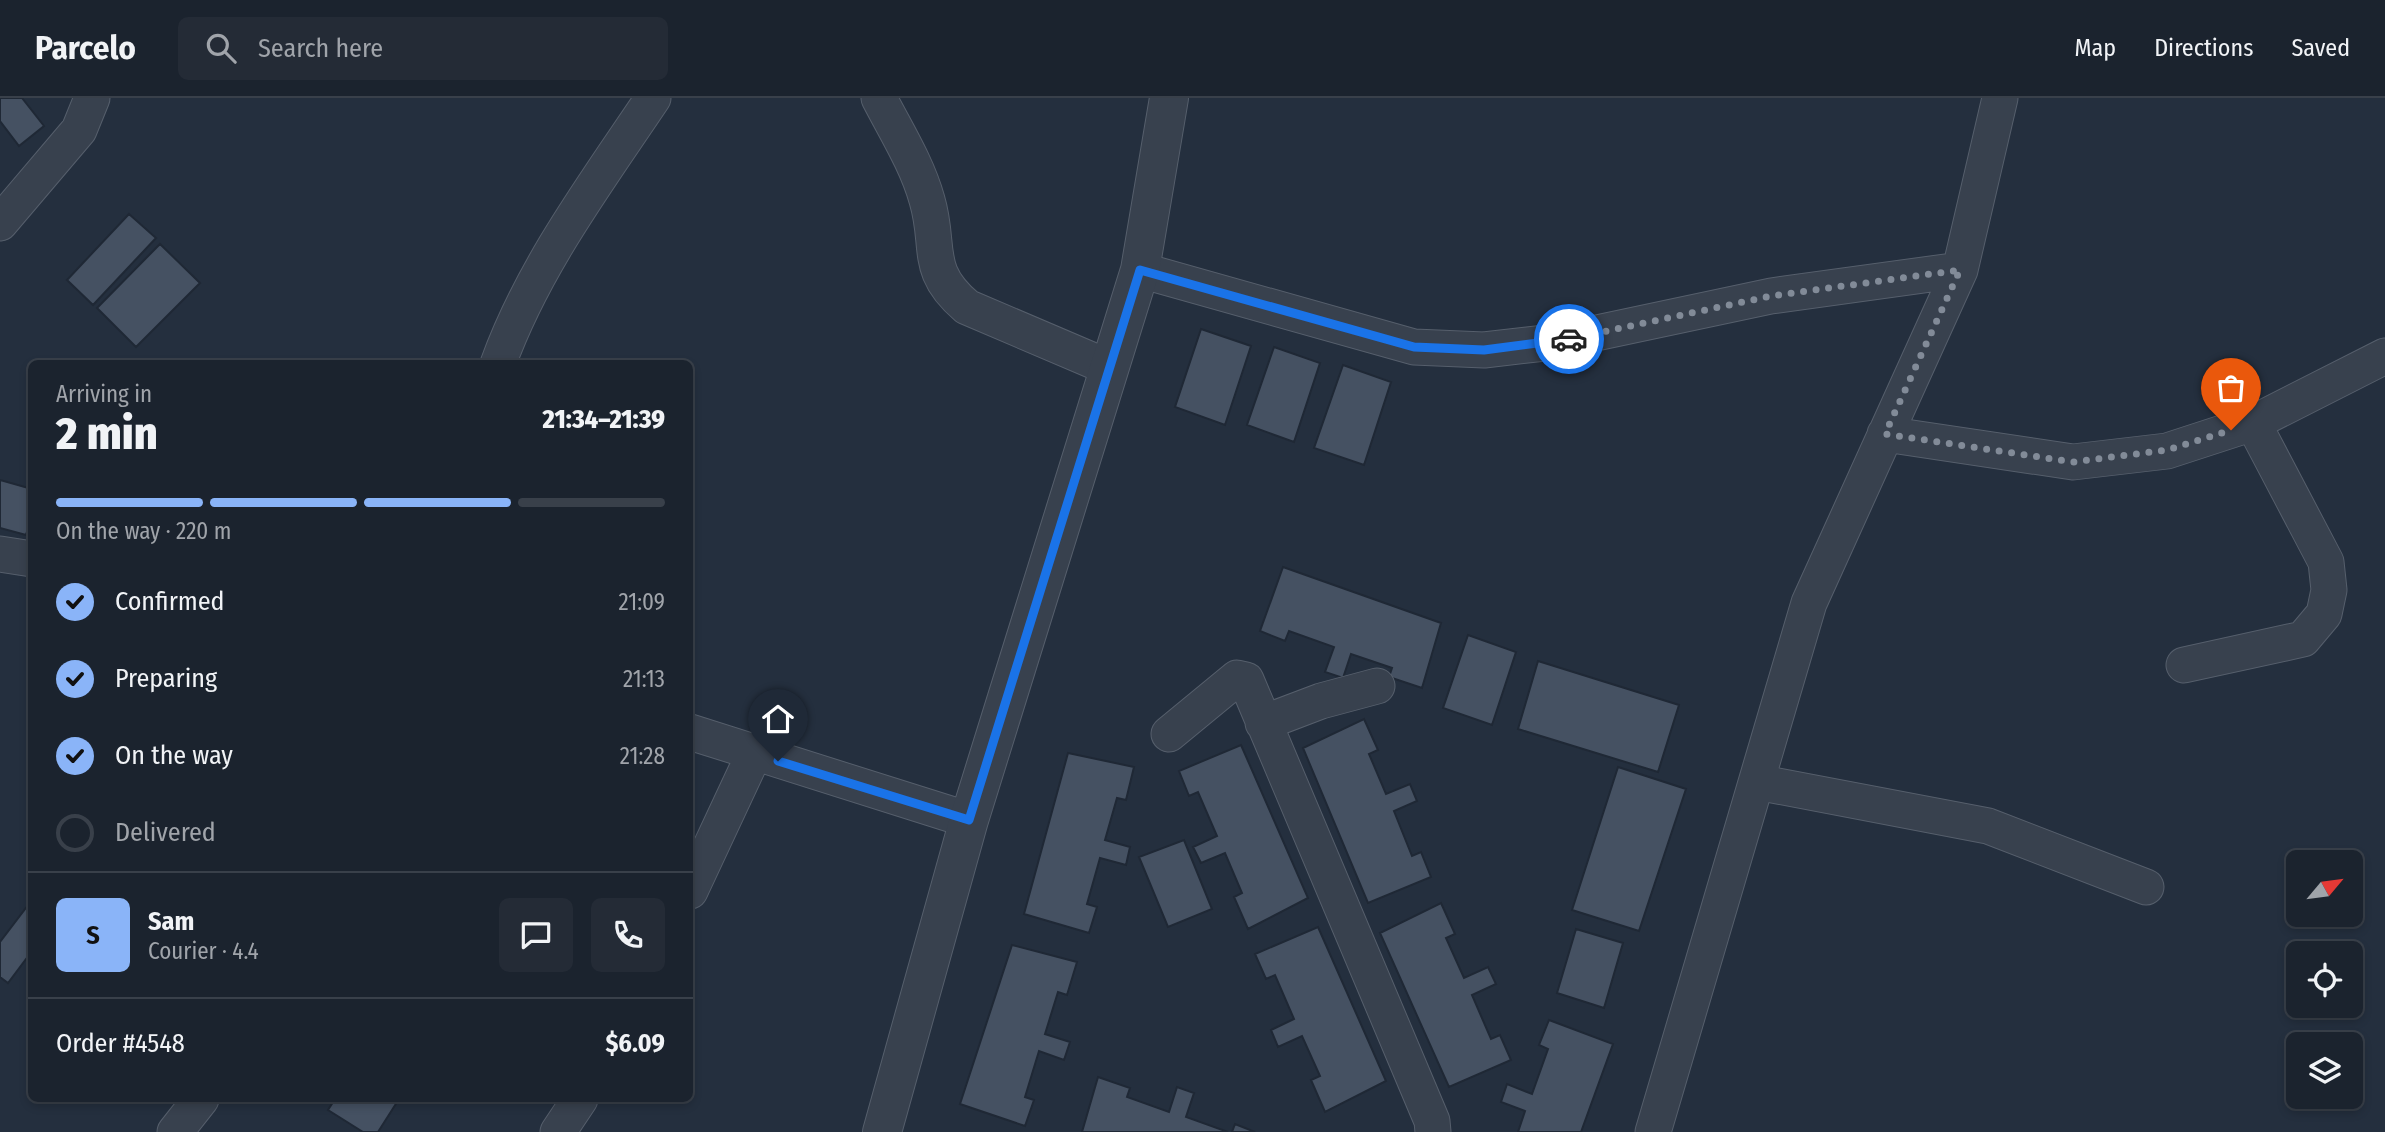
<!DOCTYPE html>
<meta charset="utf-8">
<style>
body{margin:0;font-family:"Fira Sans Condensed",sans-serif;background:#242b36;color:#f1f3f6;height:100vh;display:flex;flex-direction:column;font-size:26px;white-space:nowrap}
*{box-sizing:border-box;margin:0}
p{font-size:23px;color:#a0a4aa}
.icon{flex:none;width:38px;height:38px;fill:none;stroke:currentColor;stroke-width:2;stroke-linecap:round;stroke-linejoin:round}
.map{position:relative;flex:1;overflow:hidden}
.panel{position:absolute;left:28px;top:262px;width:665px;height:742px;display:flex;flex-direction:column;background:#1b232e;border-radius:10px;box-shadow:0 4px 10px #0003,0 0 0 2px #39404a}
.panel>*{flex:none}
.needle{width:46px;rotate:61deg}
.tools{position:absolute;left:2286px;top:752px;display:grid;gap:14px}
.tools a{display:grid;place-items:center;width:77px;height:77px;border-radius:10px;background:#1b232e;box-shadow:0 4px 10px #0003,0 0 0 2px #39404a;font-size:35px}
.pin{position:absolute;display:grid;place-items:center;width:60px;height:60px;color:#fff;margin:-72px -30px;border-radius:50% 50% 50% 0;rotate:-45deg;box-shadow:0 0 7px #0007}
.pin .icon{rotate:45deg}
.courier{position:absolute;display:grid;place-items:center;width:70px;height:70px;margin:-35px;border:5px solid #1a73e8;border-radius:50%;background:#fff;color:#222;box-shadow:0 2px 9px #0007}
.head em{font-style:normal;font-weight:800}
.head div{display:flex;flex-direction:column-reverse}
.head{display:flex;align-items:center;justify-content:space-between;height:119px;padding:0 28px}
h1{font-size:46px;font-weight:800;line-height:52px}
.bar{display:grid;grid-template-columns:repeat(4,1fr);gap:10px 7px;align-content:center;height:84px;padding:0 28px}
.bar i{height:9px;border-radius:5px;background:#39404a}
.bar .active{background:#8ab4f8}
.bar p{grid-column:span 4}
.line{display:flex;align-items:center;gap:18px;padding:0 28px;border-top:2px solid #39404a}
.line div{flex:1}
.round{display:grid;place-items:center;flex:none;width:74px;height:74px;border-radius:10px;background:#242b36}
ol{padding:0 28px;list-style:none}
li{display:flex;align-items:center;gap:21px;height:77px}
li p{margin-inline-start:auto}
li .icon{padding:7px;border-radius:50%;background:#8ab4f8;color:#111;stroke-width:4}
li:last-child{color:#a0a4aa}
li i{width:38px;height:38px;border:4px solid #39404a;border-radius:50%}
header{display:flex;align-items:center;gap:42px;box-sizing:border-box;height:98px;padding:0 35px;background:#1b232e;border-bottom:2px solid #39404a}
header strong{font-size:33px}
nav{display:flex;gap:38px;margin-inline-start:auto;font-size:24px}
.search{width:490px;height:63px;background:#242b36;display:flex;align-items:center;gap:18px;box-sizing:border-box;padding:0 24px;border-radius:10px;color:#a0a4aa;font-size:26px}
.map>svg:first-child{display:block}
.building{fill:#455162;stroke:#1f2835;stroke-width:2}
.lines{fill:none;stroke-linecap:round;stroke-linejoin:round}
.minor-casing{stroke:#565f6c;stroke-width:37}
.tertiary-casing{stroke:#565f6c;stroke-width:40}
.minor{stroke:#38414e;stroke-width:35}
.tertiary{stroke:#38414e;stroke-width:38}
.done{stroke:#828b98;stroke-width:7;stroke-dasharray:0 12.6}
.route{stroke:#1a73e8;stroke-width:9}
</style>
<header>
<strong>Parcelo</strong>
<div class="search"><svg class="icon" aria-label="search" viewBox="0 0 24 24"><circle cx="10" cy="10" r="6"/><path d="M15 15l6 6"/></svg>Search here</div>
<nav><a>Map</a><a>Directions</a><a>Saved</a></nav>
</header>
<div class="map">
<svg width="2385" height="1034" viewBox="0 0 2385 1034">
<rect width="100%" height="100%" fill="#242f3e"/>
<path class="building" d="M 0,0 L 22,0 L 44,28 L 19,48 L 0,23 Z
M 129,116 L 156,140 L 93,207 L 67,182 Z
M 160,146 L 200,185 L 136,249 L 97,210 Z
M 1201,231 L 1251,248 L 1225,327 L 1175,309 Z
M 1274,249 L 1320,265 L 1294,344 L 1247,327 Z
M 1343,267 L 1391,284 L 1364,367 L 1314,350 Z
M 0,382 L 32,391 L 32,417 L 26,437 L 0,430 Z
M 1283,469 L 1441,525 L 1422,590 L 1389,579 L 1392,570 L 1351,556 L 1343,580 L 1325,574 L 1334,549 L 1289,533 L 1285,543 L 1260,533 Z
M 1468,537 L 1516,554 L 1492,627 L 1443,610 Z
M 1538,563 L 1679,607 L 1658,674 L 1518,631 Z
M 1364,621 L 1378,652 L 1369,656 L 1386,696 L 1410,686 L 1417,703 L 1394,713 L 1412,758 L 1421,754 L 1431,779 L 1368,805 L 1303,650 Z
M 1241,647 L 1308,800 L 1248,831 L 1234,799 L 1242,795 L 1225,755 L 1201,765 L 1193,749 L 1217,738 L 1198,694 L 1189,698 L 1179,673 Z
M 1068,655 L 1134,669 L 1126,702 L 1117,700 L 1105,742 L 1130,749 L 1126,767 L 1100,760 L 1087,806 L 1097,809 L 1089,835 L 1024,816 Z
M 1618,669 L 1686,691 L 1639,833 L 1572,812 Z
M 1184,742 L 1212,811 L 1168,829 L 1139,759 Z
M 32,802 L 32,853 L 8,885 L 0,879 L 0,844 Z
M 1441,805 L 1455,836 L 1446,840 L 1464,880 L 1488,869 L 1496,886 L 1472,897 L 1491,941 L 1500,937 L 1511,962 L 1449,989 L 1380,835 Z
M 1318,829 L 1386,983 L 1325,1014 L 1311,982 L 1320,978 L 1302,938 L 1278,949 L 1271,932 L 1294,921 L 1275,877 L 1266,881 L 1255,856 Z
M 1576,831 L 1623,845 L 1604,910 L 1557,895 Z
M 1012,847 L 1077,864 L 1067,897 L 1058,894 L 1045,936 L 1070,944 L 1064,962 L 1039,953 L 1025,999 L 1034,1002 L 1025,1028 L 960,1006 Z
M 1549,922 L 1613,946 L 1581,1034 L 1518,1034 L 1525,1013 L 1501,1004 L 1507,986 L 1532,996 L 1548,951 L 1539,947 Z
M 1098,979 L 1130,990 L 1127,999 L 1169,1014 L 1177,989 L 1194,995 L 1186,1019 L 1228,1034 L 1082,1034 Z
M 335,1001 L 399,1001 L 378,1034 L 363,1034 L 328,1012 Z
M 1235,1026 L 1255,1034 L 1232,1034 Z"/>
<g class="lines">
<defs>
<path id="minor" d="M 879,0 C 896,33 917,66 927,102 C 941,149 923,172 967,209 L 1110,270
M 0,125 L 79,32 L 92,0
M 1140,172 L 1414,249 L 1484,252 L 1554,244 L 1771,198 L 1960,172
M 498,266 C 533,169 596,85 653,0
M 1885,336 L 2073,364 L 2167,353 L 2253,325 L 2385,258
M 0,456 L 32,461
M 2184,567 L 2303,541 L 2324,516 L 2329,492 L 2326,464 L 2253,325
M 1263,625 L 1321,603 L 1377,588
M 690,634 L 969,722
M 1169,636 L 1237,580 L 1246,582 L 1432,1023 L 1433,1034
M 1757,684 L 1988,728 L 2146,789
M 690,793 L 754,656
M 175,1034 L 201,1001
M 558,1034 L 580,1001
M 1653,1034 L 1809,505 L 1960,172 L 2000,0"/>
<path id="tertiary" d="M 882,1034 L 969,722 L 1140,172 L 1169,0"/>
</defs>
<use href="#minor" class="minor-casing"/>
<use href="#tertiary" class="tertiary-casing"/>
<use href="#minor" class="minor"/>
<use href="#tertiary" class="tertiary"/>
</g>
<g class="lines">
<path class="done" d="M 1569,241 L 1771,198 L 1960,172 L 1885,336 L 2073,364 L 2167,352 L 2231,332"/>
<path class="route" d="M 778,663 L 969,722 L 1140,172 L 1414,249 L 1484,252 L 1569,241"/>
</g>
</svg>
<div class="tools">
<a><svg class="needle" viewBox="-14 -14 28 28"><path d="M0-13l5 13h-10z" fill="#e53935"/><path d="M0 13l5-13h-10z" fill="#a0a4aa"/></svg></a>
<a><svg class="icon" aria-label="locate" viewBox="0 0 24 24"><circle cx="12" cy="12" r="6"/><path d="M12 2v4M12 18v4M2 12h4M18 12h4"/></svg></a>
<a><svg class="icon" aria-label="layers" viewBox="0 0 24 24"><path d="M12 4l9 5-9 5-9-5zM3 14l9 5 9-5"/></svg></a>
</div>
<div class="pin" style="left:2231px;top:332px;background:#ea580c"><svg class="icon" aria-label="bag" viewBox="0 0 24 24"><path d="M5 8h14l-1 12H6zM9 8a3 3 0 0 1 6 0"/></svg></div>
<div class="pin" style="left:778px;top:663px;background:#1f2937"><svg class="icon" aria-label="home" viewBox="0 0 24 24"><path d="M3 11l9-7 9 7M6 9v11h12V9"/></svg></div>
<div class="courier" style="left:1569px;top:241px"><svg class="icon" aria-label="car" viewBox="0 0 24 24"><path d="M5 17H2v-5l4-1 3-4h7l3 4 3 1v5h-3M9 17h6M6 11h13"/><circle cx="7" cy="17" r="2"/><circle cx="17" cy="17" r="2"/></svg></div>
<section class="panel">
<div class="head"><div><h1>2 min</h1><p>Arriving in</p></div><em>21:34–21:39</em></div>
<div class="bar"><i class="active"></i><i class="active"></i><i class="active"></i><i></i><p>On the way · 220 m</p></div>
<ol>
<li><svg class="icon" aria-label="check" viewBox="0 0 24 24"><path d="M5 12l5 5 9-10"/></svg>Confirmed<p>21:09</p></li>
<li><svg class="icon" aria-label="check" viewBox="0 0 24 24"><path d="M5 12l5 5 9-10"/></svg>Preparing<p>21:13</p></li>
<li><svg class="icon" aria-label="check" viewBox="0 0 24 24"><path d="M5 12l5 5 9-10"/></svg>On the way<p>21:28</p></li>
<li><i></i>Delivered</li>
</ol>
<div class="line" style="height:126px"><b class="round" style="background:#8ab4f8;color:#111">S</b><div><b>Sam</b><p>Courier · 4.4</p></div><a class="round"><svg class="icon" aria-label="chat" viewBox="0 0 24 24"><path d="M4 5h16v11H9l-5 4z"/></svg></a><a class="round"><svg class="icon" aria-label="phone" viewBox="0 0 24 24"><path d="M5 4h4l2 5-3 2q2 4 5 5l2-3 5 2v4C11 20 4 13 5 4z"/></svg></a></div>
<div class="line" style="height:91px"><div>Order #4548</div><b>$6.09</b></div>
</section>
</div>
